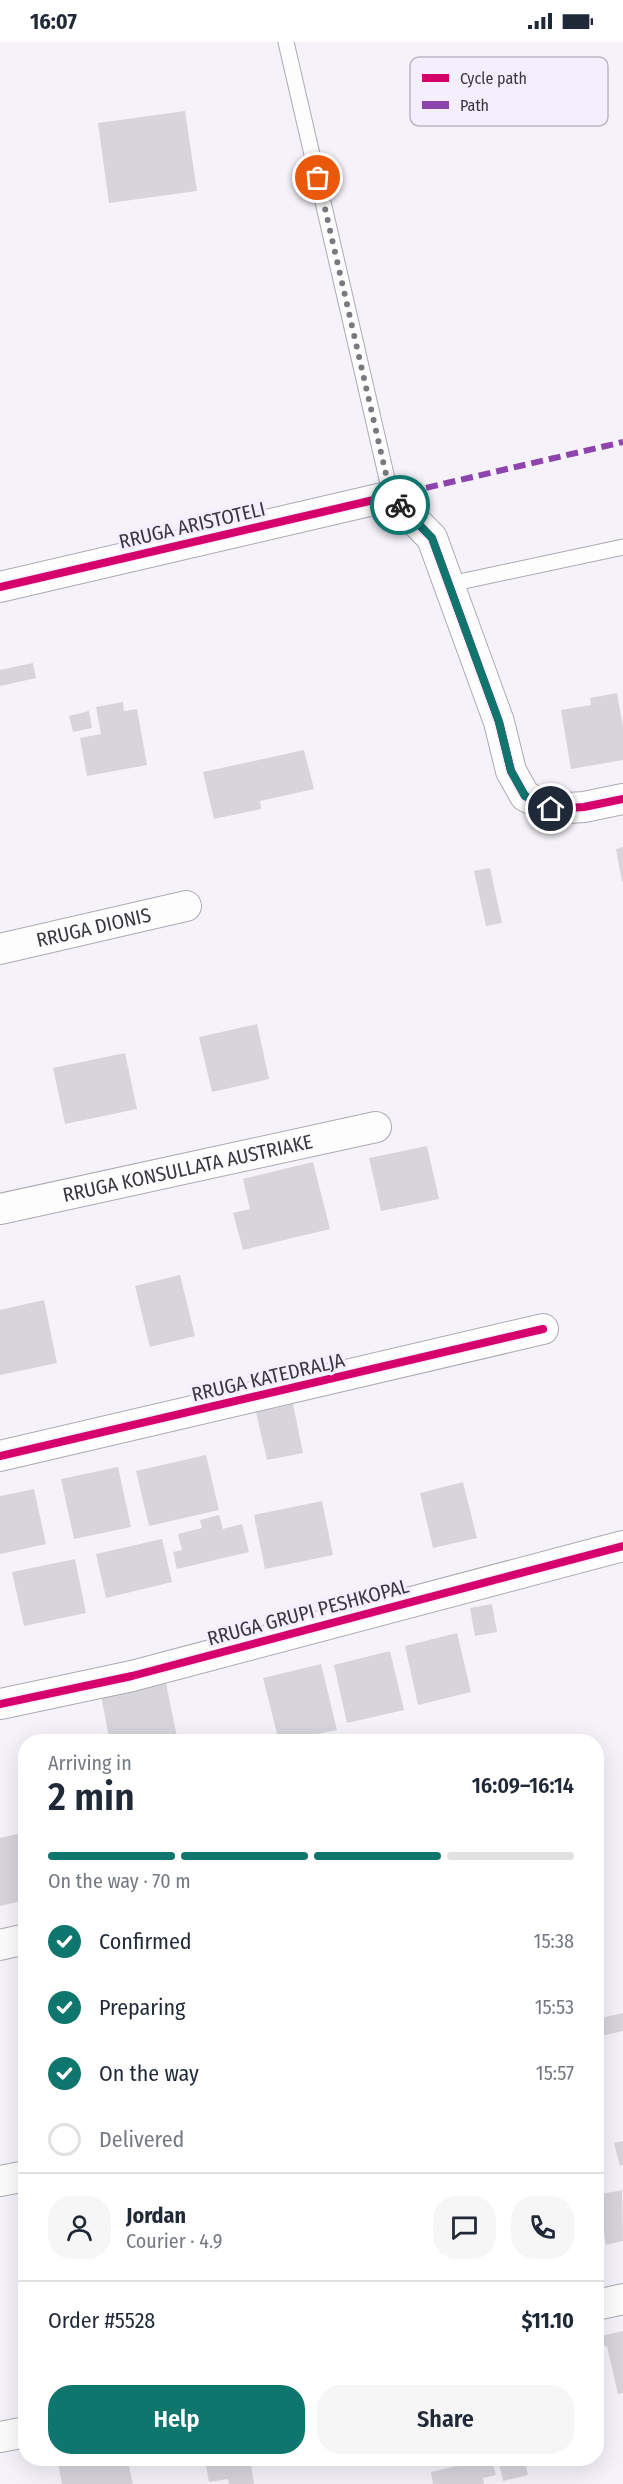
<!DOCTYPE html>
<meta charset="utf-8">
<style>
body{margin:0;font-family:"Fira Sans Condensed",sans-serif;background:#f6f6f7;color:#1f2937;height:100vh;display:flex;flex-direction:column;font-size:22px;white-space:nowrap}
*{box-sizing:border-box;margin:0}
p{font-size:20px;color:#747a83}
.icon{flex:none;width:33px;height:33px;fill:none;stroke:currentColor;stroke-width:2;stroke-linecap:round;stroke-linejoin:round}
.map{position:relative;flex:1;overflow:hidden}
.details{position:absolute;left:18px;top:1692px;width:586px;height:732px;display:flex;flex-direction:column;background:#fff;border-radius:24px;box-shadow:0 6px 24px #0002}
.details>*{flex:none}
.pin{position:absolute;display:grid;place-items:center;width:51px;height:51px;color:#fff;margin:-26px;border:3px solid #fff;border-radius:50%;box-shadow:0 2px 6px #0007}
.courier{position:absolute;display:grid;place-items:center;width:60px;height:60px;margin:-30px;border:4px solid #0f766e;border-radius:50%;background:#fff;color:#222;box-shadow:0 2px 8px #0007}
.summary em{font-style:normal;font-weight:600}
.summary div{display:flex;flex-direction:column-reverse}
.summary{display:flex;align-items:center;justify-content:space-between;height:102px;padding:0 30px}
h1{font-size:39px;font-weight:600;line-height:45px}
.bar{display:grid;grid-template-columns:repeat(4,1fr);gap:9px 6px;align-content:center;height:72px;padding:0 30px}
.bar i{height:8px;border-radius:4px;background:#e0e1e3}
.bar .on{background:#0f766e}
.bar p{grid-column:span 4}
.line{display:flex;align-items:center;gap:15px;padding:0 30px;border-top:2px solid #e0e1e3}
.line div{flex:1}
.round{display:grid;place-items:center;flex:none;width:63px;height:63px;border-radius:24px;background:#f6f6f7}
ol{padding:0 30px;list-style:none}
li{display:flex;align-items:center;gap:18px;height:66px}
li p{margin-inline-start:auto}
li .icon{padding:6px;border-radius:50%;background:#0f766e;color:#fff;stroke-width:4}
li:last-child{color:#747a83}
li i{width:33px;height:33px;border:3px solid #e0e1e3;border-radius:50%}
.primary-button{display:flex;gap:12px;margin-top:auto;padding:12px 30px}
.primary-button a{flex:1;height:69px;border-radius:24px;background:#0f766e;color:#fff;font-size:24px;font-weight:600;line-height:69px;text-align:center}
.primary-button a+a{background:#f6f6f7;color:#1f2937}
.status{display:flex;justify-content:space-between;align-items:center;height:42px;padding:0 30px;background:#fff;direction:ltr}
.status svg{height:16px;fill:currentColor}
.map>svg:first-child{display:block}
.building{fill:#d7d4dc}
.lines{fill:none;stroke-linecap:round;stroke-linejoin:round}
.service-casing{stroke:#acaab1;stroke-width:17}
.minor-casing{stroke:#acaab1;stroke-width:32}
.service{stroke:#fefdfe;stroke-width:15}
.minor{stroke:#fefdfe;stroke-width:30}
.quiet{stroke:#8e44ad;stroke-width:6;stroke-dasharray:12 6;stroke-linecap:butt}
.cycleway-casing{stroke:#f4eefe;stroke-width:11}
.cycleway{stroke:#d6006c;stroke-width:8}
.done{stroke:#7c7880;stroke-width:6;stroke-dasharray:0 10.8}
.route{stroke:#0f766e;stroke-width:8}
.labels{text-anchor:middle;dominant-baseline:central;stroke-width:6;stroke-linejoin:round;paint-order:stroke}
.street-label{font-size:20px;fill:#3b373f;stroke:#f4eefe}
.key{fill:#f4eefe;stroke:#bcb7c5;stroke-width:1.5}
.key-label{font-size:16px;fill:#3b373f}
</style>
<div class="status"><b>16:07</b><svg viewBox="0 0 49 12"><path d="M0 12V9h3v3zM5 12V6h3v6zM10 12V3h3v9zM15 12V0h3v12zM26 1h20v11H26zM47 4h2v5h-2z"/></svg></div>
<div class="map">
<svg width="623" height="2442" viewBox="0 0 623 2442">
<rect width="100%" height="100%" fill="#f5f2fa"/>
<path class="building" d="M 185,69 L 197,149 L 109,161 L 98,81 Z
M 33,621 L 36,636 L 0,644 L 0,628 Z
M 617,651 L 623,685 L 623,718 L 571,727 L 561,668 L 591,663 L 590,656 Z
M 123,660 L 124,669 L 137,667 L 147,723 L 87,734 L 80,696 L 101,692 L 96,665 Z
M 89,669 L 92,686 L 73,690 L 69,674 Z
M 304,708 L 314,747 L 260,759 L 261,767 L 214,777 L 203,730 Z
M 623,805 L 623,840 L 622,840 L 616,807 Z
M 490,826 L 502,881 L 486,884 L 474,829 Z
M 257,982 L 269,1037 L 212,1050 L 199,995 Z
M 125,1011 L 137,1067 L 65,1082 L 53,1026 Z
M 427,1104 L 439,1157 L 381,1169 L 369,1116 Z
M 313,1120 L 330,1187 L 243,1208 L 233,1171 L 250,1167 L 243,1137 Z
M 180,1233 L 195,1294 L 150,1305 L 135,1244 Z
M 44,1258 L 57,1321 L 0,1333 L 0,1268 Z
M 293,1362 L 303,1411 L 267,1418 L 256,1370 Z
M 206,1413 L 219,1468 L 149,1484 L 136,1429 Z
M 118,1425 L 131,1485 L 74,1497 L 61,1437 Z
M 463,1440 L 477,1496 L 433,1506 L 420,1451 Z
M 34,1447 L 46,1502 L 0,1512 L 0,1454 Z
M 322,1459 L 333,1513 L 265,1527 L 254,1473 Z
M 219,1473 L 223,1487 L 242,1482 L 249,1510 L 177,1527 L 173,1510 L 182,1508 L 178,1492 L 202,1486 L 200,1478 Z
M 162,1497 L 172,1540 L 106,1556 L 96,1512 Z
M 75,1517 L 86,1571 L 24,1584 L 12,1530 Z
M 492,1562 L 497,1590 L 475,1594 L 470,1566 Z
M 457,1591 L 471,1650 L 418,1663 L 405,1604 Z
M 390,1609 L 404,1668 L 347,1681 L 334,1623 Z
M 321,1622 L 337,1688 L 279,1700 L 263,1636 Z
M 166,1641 L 178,1700 L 110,1700 L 101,1654 Z
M 22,1791 L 26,1806 L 26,1858 L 0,1864 L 0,1796 Z
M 623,1971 L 623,1989 L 597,1995 L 597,1977 Z
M 623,2099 L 623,2123 L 620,2124 L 614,2101 Z
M 622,2148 L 623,2199 L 606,2203 L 597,2153 Z
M 623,2289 L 623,2351 L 618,2352 L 607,2304 L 599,2305 L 597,2295 Z
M 597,2341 L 603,2360 L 597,2361 Z
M 57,2416 L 127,2416 L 133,2442 L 62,2442 Z
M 205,2416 L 250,2416 L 254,2442 L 229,2442 L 228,2437 L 209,2440 Z
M 491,2416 L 496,2433 L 483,2436 L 484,2442 L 433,2442 L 431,2430 Z
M 505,2416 L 524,2416 L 528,2433 L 503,2439 L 498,2418 Z"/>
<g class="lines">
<defs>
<path id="service" d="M 286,0 L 391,454
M 450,542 L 623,505"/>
<g id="minor">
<path d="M 0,545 L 391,454 L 432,496 L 499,680 L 511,729 L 525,754 L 551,767 L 584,765 L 623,757"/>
<path id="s1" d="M 0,907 L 186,864"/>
<path id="s2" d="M 0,1167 L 376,1085"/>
<path d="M 0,1414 L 543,1287"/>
<path d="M 0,1662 L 132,1634 L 623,1504"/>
<path d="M 0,1903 L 26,1897"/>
<path d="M 0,2139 L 26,2134"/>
<path d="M 597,2263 L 623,2257"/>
<path d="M 0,2395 L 26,2390"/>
</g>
</defs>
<use href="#service" class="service-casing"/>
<use href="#minor" class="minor-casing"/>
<use href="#service" class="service"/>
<use href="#minor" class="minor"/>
<path class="quiet" d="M 391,454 L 623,400"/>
<defs>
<path id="cycleway" d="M 0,545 L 391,454 L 432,496 L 499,680 L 511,729 L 525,754 L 551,767 L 584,765 L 623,757
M 0,1414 L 543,1287
M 0,1662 L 132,1634 L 623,1504"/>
</defs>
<use href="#cycleway" class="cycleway-casing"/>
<use href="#cycleway" class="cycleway"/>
</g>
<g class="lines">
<path class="done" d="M 318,136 L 391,454 L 400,463"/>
<path class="route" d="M 400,463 L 432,496 L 499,680 L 511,729 L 525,754 L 551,767"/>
</g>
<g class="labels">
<g class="street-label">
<text transform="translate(192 483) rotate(-13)">RRUGA ARISTOTELI</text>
<text stroke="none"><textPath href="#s1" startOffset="96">RRUGA DIONIS</textPath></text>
<text stroke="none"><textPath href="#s2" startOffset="192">RRUGA KONSULLATA AUSTRIAKE</textPath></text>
<text transform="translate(268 1335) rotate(-13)">RRUGA KATEDRALJA</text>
<text transform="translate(308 1570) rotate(-15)">RRUGA GRUPI PESHKOPAL</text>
</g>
</g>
<rect x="410" y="15" width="198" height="69" rx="9" class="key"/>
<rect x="422" y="32" width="27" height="8" fill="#d6006c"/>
<rect x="422" y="59" width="27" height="8" fill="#8e44ad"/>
<g class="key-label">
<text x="460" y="42">Cycle path</text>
<text x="460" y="69">Path</text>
</g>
</svg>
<div class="pin" style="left:318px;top:136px;background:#ea580c"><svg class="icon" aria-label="bag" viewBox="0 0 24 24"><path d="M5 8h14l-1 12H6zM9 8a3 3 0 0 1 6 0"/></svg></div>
<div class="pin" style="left:551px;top:767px;background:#1f2937"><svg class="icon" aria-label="home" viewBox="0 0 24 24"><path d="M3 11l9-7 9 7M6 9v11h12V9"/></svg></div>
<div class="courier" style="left:400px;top:463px"><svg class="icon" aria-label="bike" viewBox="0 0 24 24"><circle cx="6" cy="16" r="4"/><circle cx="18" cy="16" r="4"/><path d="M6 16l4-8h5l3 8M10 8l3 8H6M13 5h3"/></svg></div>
<section class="details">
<div class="summary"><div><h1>2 min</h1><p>Arriving in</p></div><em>16:09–16:14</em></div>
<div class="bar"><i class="on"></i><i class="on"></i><i class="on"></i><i></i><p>On the way · 70 m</p></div>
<ol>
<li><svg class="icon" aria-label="check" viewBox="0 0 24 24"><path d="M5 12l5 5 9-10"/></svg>Confirmed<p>15:38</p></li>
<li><svg class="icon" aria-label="check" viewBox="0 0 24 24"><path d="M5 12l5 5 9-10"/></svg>Preparing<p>15:53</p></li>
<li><svg class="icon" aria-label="check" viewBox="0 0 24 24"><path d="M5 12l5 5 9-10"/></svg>On the way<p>15:57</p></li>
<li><i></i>Delivered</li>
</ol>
<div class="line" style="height:108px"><a class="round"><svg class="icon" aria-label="person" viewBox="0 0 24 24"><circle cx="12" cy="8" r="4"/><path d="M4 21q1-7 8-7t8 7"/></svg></a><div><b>Jordan</b><p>Courier · 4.9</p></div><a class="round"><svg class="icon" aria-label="chat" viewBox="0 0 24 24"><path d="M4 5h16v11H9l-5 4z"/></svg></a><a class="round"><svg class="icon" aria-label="phone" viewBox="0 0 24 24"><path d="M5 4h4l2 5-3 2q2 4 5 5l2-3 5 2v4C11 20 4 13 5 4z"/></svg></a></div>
<div class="line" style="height:78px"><div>Order #5528</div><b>$11.10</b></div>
<div class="primary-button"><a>Help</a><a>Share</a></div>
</section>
</div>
